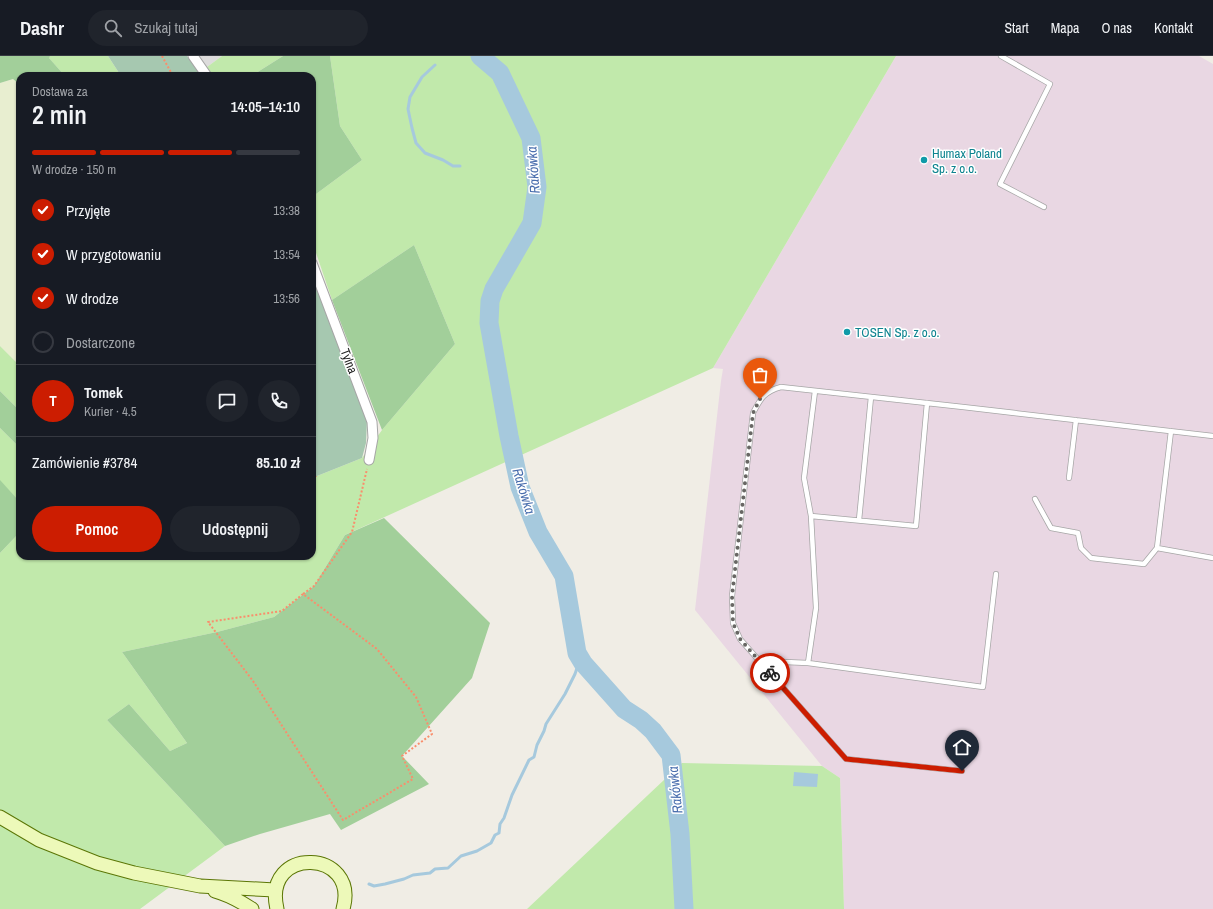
<!DOCTYPE html>
<html lang="pl">
<meta charset="utf-8">
<style>
body{margin:0;font-family:"Archivo Narrow",sans-serif;background:#20242c;color:#f1f3f6;height:100vh;display:flex;flex-direction:column;font-size:15px;white-space:nowrap}
*{box-sizing:border-box;margin:0}
p{font-size:13px;color:#9ea1a6}
.icon{flex:none;width:22px;height:22px;fill:none;stroke:currentColor;stroke-width:2;stroke-linecap:round;stroke-linejoin:round}
.map{position:relative;flex:1;overflow:hidden}
.panel{position:absolute;left:16px;top:16px;width:300px;height:488px;display:flex;flex-direction:column;background:#171b24;border-radius:12px;box-shadow:0 1px 3px #0004}
.panel>*{flex:none}
.pin{position:absolute;display:grid;place-items:center;width:34px;height:34px;color:#fff;margin:-41px -17px;border-radius:50% 50% 50% 0;rotate:-45deg;box-shadow:0 0 4px #0007}
.pin .icon{rotate:45deg}
.courier{position:absolute;display:grid;place-items:center;width:40px;height:40px;margin:-20px;border:3px solid #cc1d01;border-radius:50%;background:#fff;color:#222;box-shadow:0 1px 5px #0007}
.head em{font-style:normal;font-weight:600}
.head div{display:flex;flex-direction:column-reverse}
.head{display:flex;align-items:center;justify-content:space-between;height:68px;padding:0 16px}
h1{font-size:26px;font-weight:600;line-height:30px}
.bar{display:grid;grid-template-columns:repeat(4,1fr);gap:6px 4px;align-content:center;height:48px;padding:0 16px}
.bar i{height:5px;border-radius:3px;background:#363941}
.bar .selected{background:#cc1d01}
.bar p{grid-column:span 4}
.line{display:flex;align-items:center;gap:10px;padding:0 16px;border-top:1px solid #363941}
.line div{flex:1}
.round{display:grid;place-items:center;flex:none;width:42px;height:42px;border-radius:21px;background:#20242c}
ol{padding:0 16px;list-style:none}
li{display:flex;align-items:center;gap:12px;height:44px}
li p{margin-inline-start:auto}
li .icon{padding:4px;border-radius:50%;background:#cc1d01;color:#fff;stroke-width:4}
li:last-child{color:#9ea1a6}
li i{width:22px;height:22px;border:2px solid #363941;border-radius:50%}
.primary-button{display:flex;gap:8px;margin-top:auto;padding:8px 16px}
.primary-button a{flex:1;height:46px;border-radius:24px;background:#cc1d01;color:#fff;font-size:16px;font-weight:600;line-height:46px;text-align:center}
.primary-button a+a{background:#20242c;color:#f1f3f6}
header{display:flex;align-items:center;gap:24px;box-sizing:border-box;height:56px;padding:0 20px;background:#171b24;border-bottom:1px solid #363941}
header strong{font-size:19px}
nav{display:flex;gap:22px;margin-inline-start:auto;font-size:14px}
.search{width:280px;height:36px;background:#20242c;display:flex;align-items:center;gap:10px;box-sizing:border-box;padding:0 14px;border-radius:22px;color:#9ea1a6;font-size:15px}
.map>svg:first-child{display:block}
.residential{fill:#dddcdc}
.industrial{fill:#e9d7e3}
.farmland{fill:#e8eed0}
.grass{fill:#c1e9ab}
.forest{fill:#a2cf9a}
.cemetery{fill:#a6c8b0}
.water{fill:#a6c9dd}
.lines{fill:none;stroke-linecap:round;stroke-linejoin:round}
.stream{stroke:#a6c9dd;stroke-width:3}
.river{stroke:#a6c9dd;stroke-width:19}
.lane-casing{stroke:#a6a6a6;stroke-width:6}
.street-casing{stroke:#a6a6a6;stroke-width:11}
.secondary-casing{stroke:#5b7605;stroke-width:15}
.path{stroke:#f98e6c;stroke-width:2;stroke-dasharray:2 2;stroke-linecap:butt}
.lane{stroke:#fff;stroke-width:4.5}
.street{stroke:#fff;stroke-width:9}
.secondary{stroke:#edf9b9;stroke-width:13}
.done{stroke:#686764;stroke-width:4;stroke-dasharray:0 7.2}
.route{stroke:#cc1d01;stroke-width:5}
.culture-dot{fill:#0f9aa8;stroke:#fff;stroke-width:1.5}
.labels{text-anchor:middle;dominant-baseline:central;stroke-width:3;stroke-linejoin:round;paint-order:stroke}
.culture-label{font-size:13px;fill:#0d838f;stroke:#fff;text-anchor:start}
.street-label{font-size:13px;fill:#1f1f1f;stroke:#fff}
.water-label{font-size:14px;font-style:italic;fill:#4b6fae;stroke:#fff}
</style>
<header>
<strong>Dashr</strong>
<div class="search"><svg class="icon" aria-label="search" viewBox="0 0 24 24"><circle cx="10" cy="10" r="6"/><path d="M15 15l6 6"/></svg>Szukaj tutaj</div>
<nav><a>Start</a><a>Mapa</a><a>O nas</a><a>Kontakt</a></nav>
</header>
<div class="map">
<svg width="1213" height="853" viewBox="0 0 1213 853">
<rect width="100%" height="100%" fill="#f0ede5"/>
<path class="residential" d="M 198,0 L 222,0 L 207,11 Z"/>
<path class="industrial" d="M 896,0 L 1199,0 L 1213,8 L 1213,853 L 844,853 L 840,722 L 822,710 L 695,554 L 721,325 L 723,313 L 713,312 Z"/>
<path class="farmland" d="M 13,23 L 20,29 L 20,310 L 0,290 L 0,27 Z"/>
<path class="grass" d="M 50,0 L 108,0 L 121,20 L 65,20 L 48,1 Z
M 222,0 L 283,0 L 251,20 L 213,20 L 207,11 Z
M 330,0 L 896,0 L 713,312 L 345,479 L 314,530 L 274,561 L 217,576 L 122,596 L 187,687 L 170,695 L 129,648 L 107,664 L 225,790 L 140,853 L 0,853 L 0,497 L 20,476 L 20,500 L 312,500 L 312,422 L 362,402 L 382,374 L 455,288 L 414,189 L 332,244 L 312,185 L 312,141 L 362,104 L 340,70 Z
M 0,290 L 20,310 L 20,355 L 0,335 Z
M 0,372 L 20,392 L 20,446 L 0,425 Z
M 682,707 L 822,710 L 840,722 L 844,853 L 527,853 Z"/>
<path class="forest" d="M 0,0 L 50,0 L 49,2 L 65,20 L 20,20 L 20,29 L 13,23 L 0,27 Z
M 283,0 L 330,0 L 340,70 L 362,104 L 312,141 L 312,20 L 251,20 Z
M 414,189 L 455,288 L 382,374 L 332,244 Z
M 0,335 L 20,355 L 20,392 L 0,372 Z
M 0,424 L 20,446 L 20,476 L 0,497 Z
M 384,462 L 490,567 L 472,622 L 402,700 L 429,728 L 341,774 L 330,758 L 260,778 L 225,790 L 107,664 L 129,648 L 170,695 L 187,687 L 122,596 L 217,576 L 274,561 L 314,530 L 345,479 Z"/>
<path class="cemetery" d="M 108,0 L 187,0 L 201,20 L 121,20 Z
M 312,220 L 367,364 L 366,387 L 362,402 L 312,422 Z"/>
<path class="water" d="M 794,716 L 818,718 L 817,731 L 793,730 Z"/>
<g class="lines">
<path class="stream" d="M 435,9 L 422,21 L 410,41 L 408,53 L 412,72 L 416,87 L 425,97 L 443,104 L 453,110 L 460,110
M 369,828 L 374,830 L 385,828 L 404,823 L 413,819 L 430,817 L 435,813 L 448,812 L 461,800 L 477,795 L 491,787 L 495,779 L 499,777 L 500,768 L 504,762 L 512,739 L 529,704 L 534,701 L 537,689 L 544,675 L 546,668 L 565,638 L 575,618 L 580,603"/>
<path class="river" d="M 480,0 L 500,17 L 531,82 L 537,131 L 532,167 L 494,233 L 490,245 L 489,267 L 509,380 L 520,431 L 538,476 L 564,520 L 577,597 L 583,607 L 624,653 L 641,664 L 653,675 L 671,699 L 680,778 L 684,853"/>
<defs>
<path id="lane" d="M 1001,0 L 1050,28 L 1000,128 L 1044,151
M 815,335 L 804,422 L 811,460 L 916,470 L 927,347
M 1171,375 L 1157,492 L 1213,502
M 1069,422 L 1076,364
M 1035,443 L 1051,472 L 1078,477 L 1081,492 L 1091,502 L 1144,508 L 1157,492
M 859,464 L 871,341
M 760,605 L 808,607 L 816,552 L 811,460
M 808,607 L 983,631 L 996,518
M 962,715 L 846,703 L 740,583 L 733,567 L 732,540 L 753,357 C 760,343 765,335 781,331 L 963,351 L 1213,380"/>
<path id="street" d="M 193,0 L 207,20
M 312,207 L 372,366 L 373,382 L 369,404"/>
<path id="secondary" d="M 0,761 L 39,784 L 97,807 L 134,817 L 200,830 L 275,834
M 215,835 C 229,839 240,845 252,853
M 277,853 C 262,789 360,793 343,853"/>
</defs>
<use href="#lane" class="lane-casing"/>
<use href="#street" class="street-casing"/>
<use href="#secondary" class="secondary-casing"/>
<path class="path" d="M 162,0 L 173,20
M 312,409 L 316,421
M 303,538 L 282,555 L 208,566 L 253,625 L 343,764 L 413,723 L 402,700 L 432,678 L 416,641 L 377,593 L 303,538 L 314,530 L 352,476 L 367,413"/>
<use href="#lane" class="lane"/>
<use href="#street" class="street"/>
<use href="#secondary" class="secondary"/>
</g>
<g class="lines">
<path class="done" d="M 760,343 L 753,357 L 732,540 L 733,567 L 740,583 L 770,617"/>
<path class="route" d="M 770,617 L 846,703 L 962,715"/>
</g>
<g class="culture-dot">
<circle cx="924" cy="104" r="4"/>
<circle cx="847" cy="276" r="4"/>
</g>
<g class="labels">
<g class="culture-label">
<text x="932" y="97">Humax Poland<tspan x="932" dy="15">Sp. z o.o.</tspan></text>
<text x="855" y="276">TOSEN Sp. z o.o.</text>
</g>
<g class="street-label">
<text transform="translate(349 305) rotate(69)">Tylna</text>
</g>
<g class="water-label">
<text transform="translate(533 114) rotate(-94)">Rakówka</text>
<text transform="translate(524 435) rotate(73)">Rakówka</text>
<text transform="translate(675 734) rotate(-96)">Rakówka</text>
</g>
</g>
</svg>
<div class="pin" style="left:760px;top:343px;background:#ea580c"><svg class="icon" aria-label="bag" viewBox="0 0 24 24"><path d="M5 8h14l-1 12H6zM9 8a3 3 0 0 1 6 0"/></svg></div>
<div class="pin" style="left:962px;top:715px;background:#1f2937"><svg class="icon" aria-label="home" viewBox="0 0 24 24"><path d="M3 11l9-7 9 7M6 9v11h12V9"/></svg></div>
<div class="courier" style="left:770px;top:617px"><svg class="icon" aria-label="bike" viewBox="0 0 24 24"><circle cx="6" cy="16" r="4"/><circle cx="18" cy="16" r="4"/><path d="M6 16l4-8h5l3 8M10 8l3 8H6M13 5h3"/></svg></div>
<section class="panel">
<div class="head"><div><h1>2 min</h1><p>Dostawa za</p></div><em>14:05–14:10</em></div>
<div class="bar"><i class="selected"></i><i class="selected"></i><i class="selected"></i><i></i><p>W drodze · 150 m</p></div>
<ol>
<li><svg class="icon" aria-label="check" viewBox="0 0 24 24"><path d="M5 12l5 5 9-10"/></svg>Przyjęte<p>13:38</p></li>
<li><svg class="icon" aria-label="check" viewBox="0 0 24 24"><path d="M5 12l5 5 9-10"/></svg>W przygotowaniu<p>13:54</p></li>
<li><svg class="icon" aria-label="check" viewBox="0 0 24 24"><path d="M5 12l5 5 9-10"/></svg>W drodze<p>13:56</p></li>
<li><i></i>Dostarczone</li>
</ol>
<div class="line" style="height:72px"><b class="round" style="background:#cc1d01;color:#fff">T</b><div><b>Tomek</b><p>Kurier · 4.5</p></div><a class="round"><svg class="icon" aria-label="chat" viewBox="0 0 24 24"><path d="M4 5h16v11H9l-5 4z"/></svg></a><a class="round"><svg class="icon" aria-label="phone" viewBox="0 0 24 24"><path d="M5 4h4l2 5-3 2q2 4 5 5l2-3 5 2v4C11 20 4 13 5 4z"/></svg></a></div>
<div class="line" style="height:52px"><div>Zamówienie #3784</div><b>85.10 zł</b></div>
<div class="primary-button"><a>Pomoc</a><a>Udostępnij</a></div>
</section>
</div>
